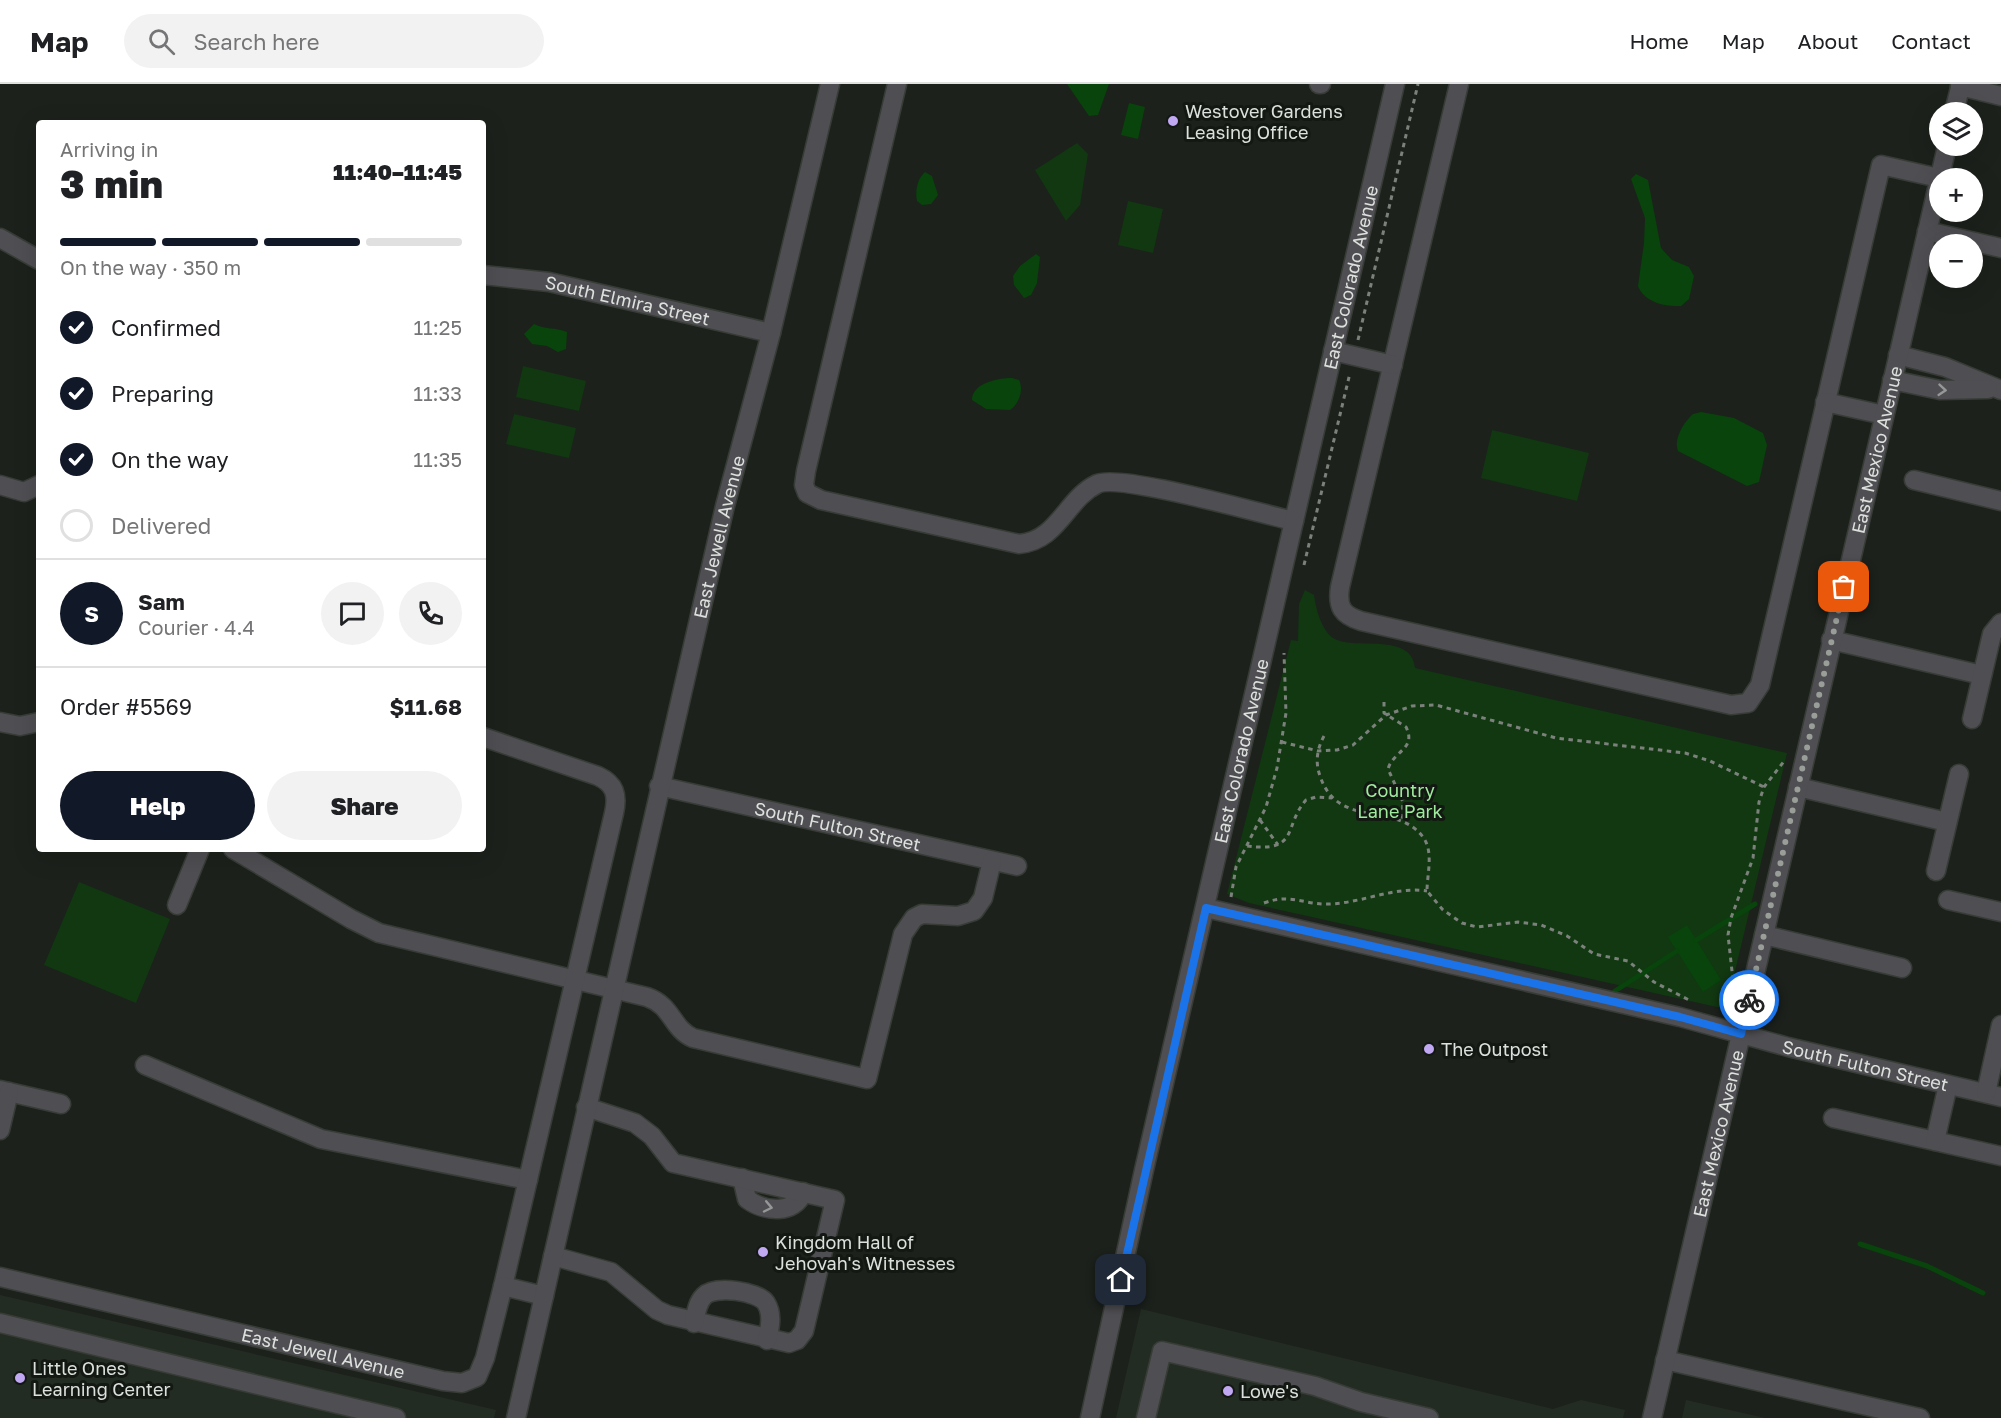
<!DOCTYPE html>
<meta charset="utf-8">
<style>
body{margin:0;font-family:"Golos Text",sans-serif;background:#f2f2f2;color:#202124;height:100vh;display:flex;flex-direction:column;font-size:22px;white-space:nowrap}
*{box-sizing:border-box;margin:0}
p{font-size:20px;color:#757577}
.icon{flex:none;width:33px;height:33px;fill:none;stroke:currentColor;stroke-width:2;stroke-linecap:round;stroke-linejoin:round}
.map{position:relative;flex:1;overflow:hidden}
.details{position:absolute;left:36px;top:36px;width:450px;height:732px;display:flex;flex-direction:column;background:#fff;border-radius:6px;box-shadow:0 6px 24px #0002}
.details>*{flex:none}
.fabs{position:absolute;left:1929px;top:18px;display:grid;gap:12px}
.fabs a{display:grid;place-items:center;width:54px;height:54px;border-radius:50%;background:#fff;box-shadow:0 6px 24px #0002;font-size:30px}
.pin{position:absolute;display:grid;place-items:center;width:51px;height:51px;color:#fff;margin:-26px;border-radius:12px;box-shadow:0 3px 9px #0006}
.courier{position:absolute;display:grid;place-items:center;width:60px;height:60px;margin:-30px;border:4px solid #1a73e8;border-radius:50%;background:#fff;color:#222;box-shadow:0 2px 8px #0007}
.head em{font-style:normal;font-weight:800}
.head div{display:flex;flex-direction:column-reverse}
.head{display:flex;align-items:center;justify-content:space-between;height:102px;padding:0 24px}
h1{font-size:39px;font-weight:800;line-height:45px}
.bar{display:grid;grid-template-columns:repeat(4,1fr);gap:9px 6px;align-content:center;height:72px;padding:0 24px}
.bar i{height:8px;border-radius:4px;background:#e0e0e0}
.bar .active{background:#111827}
.bar p{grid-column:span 4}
.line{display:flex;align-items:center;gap:15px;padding:0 24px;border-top:2px solid #e0e0e0}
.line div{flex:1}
.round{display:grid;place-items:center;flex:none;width:63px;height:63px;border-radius:32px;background:#f2f2f2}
ol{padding:0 24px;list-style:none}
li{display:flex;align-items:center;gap:18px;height:66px}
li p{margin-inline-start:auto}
li .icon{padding:6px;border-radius:50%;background:#111827;color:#fff;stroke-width:4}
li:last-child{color:#757577}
li i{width:33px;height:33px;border:3px solid #e0e0e0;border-radius:50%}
.action{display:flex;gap:12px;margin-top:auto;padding:12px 24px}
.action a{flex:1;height:69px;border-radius:36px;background:#111827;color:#fff;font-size:24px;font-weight:800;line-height:69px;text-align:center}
.action a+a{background:#f2f2f2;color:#202124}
header{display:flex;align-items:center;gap:36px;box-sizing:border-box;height:84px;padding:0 30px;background:#fff;border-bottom:2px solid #e0e0e0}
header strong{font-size:28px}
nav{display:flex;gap:33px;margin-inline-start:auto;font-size:21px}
.search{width:420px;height:54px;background:#f2f2f2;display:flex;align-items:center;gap:15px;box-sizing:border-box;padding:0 21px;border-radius:33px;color:#757577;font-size:22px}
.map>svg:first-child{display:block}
.built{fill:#232c22}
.green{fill:#113811}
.water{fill:#08440b}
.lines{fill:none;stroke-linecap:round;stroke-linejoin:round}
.stream{stroke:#08440b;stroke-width:5}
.minor-casing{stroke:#373c37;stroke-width:21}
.path{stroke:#7c817c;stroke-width:3;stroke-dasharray:4.5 4.5;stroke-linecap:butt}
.minor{stroke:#4f4e52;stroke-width:18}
.oneway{stroke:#969898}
.done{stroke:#999e99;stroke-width:6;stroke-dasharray:0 10.8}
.route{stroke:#1a73e8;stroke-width:8}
.poi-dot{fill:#c1a8f3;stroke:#131813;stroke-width:2}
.labels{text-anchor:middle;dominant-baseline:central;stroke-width:6;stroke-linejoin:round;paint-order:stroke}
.poi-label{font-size:18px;fill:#dde1dd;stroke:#131813;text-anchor:start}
.street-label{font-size:18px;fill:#dde1dd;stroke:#131813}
.park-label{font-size:18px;fill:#9eec9b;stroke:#131813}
</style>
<header>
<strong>Map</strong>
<div class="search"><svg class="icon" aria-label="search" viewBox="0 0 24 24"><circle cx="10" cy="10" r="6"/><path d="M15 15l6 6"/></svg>Search here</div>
<nav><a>Home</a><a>Map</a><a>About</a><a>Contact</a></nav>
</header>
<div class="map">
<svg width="2001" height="1334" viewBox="0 0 2001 1334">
<rect width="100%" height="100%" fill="#1c211c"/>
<path class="built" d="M 0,1211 L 496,1326 L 494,1334 L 0,1334 Z
M 1141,1225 L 1553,1325 L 1581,1316 L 1625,1326 L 1623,1334 L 1116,1334 Z
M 1686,1316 L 1765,1334 L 1682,1334 Z"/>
<path class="green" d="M 1077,59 L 1088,70 L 1080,121 L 1066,137 L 1035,86 Z
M 1128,117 L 1163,125 L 1153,169 L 1118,161 Z
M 523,282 L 586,297 L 579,327 L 516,313 Z
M 514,330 L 576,344 L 569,374 L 506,360 Z
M 1492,346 L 1589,369 L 1577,417 L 1481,394 Z
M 1305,506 L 1314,511 C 1316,525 1321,545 1333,554 C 1352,567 1412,547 1415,584 L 1787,669 L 1726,925 L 1249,819 L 1227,810 L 1291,556 L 1298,557 L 1299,520 Z
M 79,798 L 170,835 L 136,919 L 44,881 Z"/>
<path class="water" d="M 1067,0 L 1109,0 L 1098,31 L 1089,32 Z
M 1129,19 L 1145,23 L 1138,55 L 1121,51 Z
M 925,88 L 932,92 L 938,111 L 931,120 L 922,121 L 917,117 C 915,107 917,95 925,88 Z
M 1636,90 L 1648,96 L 1661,164 L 1672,176 L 1689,183 L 1694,192 L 1689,215 L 1681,222 C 1665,223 1644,218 1638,202 L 1644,159 L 1645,134 L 1631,95 Z
M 1036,170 L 1040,173 L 1037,199 L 1031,211 L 1024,214 L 1014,201 L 1013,192 L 1020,182 Z
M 534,240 C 545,246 555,243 567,248 L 566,265 L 558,268 L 547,262 L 532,260 L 524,250 Z
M 1012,294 L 1019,296 C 1024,306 1019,320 1010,326 L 986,325 L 972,316 C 972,299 998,294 1012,294 Z
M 1701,328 L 1734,334 L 1763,349 L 1767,361 L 1759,398 L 1747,402 L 1678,367 C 1673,355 1684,338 1693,330 Z
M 1687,841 L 1721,896 L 1703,908 L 1668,853 Z"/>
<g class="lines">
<path class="stream" d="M 1696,856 L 1755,820
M 1615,907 L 1677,867
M 1860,1160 L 1927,1182 L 1983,1209"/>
<defs>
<g id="minor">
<path d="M 897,0 L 806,387 L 804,401 L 807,409 L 821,416 L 1019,460 C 1058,457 1066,415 1097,400 C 1120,389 1261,430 1294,437"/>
<path d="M 1319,0 L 1321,0"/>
<path d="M 1459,0 L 1340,503 C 1337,523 1342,531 1361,537 L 1731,621 L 1748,619 L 1760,601 L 1881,81 L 1939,94"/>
<path d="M 1960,2 L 2001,12"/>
<path d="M 1954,28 L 1961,0"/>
<path d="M 1927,147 L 2001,164"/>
<path d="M 0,154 L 39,176"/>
<path id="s1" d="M 483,191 L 549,198 L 771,249"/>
<path d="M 1333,267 L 1393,281"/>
<path d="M 1898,271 L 1945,283 L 2001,306"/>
<path d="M 1892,296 L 1940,306 L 1988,305"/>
<path d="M 1825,318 L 1884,331"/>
<path d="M 1914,396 L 2001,417"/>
<path d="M 0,401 L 24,408 L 39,401"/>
<path d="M 1831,556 L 1982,591"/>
<path d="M 1972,635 L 1992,550 L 2001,539"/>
<path d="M 0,638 L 20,642 L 39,638"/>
<path id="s2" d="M 659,702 L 1017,782"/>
<path d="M 1798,703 L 1947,738"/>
<path d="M 233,765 L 351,835 L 379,849 L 647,913 C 673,922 671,944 693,954 L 867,995 L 903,850 L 914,834 L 922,830 L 958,832 L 974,827 L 983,814 L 992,777"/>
<path d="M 1936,787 L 1959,690"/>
<path d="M 1948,816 L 2001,828"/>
<path d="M 177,821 L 200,765"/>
<path id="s3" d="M 1206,824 L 1680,933 L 1788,963 L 2001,1013"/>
<path d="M 1764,851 L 1902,884"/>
<path d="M 145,981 L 321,1055 L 528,1096"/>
<path d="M 0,1006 L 61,1020"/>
<path d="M 1986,1009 L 2001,941"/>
<path d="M 1833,1034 L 2001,1072"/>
<path d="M 0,1046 L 9,1008"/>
<path d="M 1935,1057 L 1948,1001"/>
<path d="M 742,1094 L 747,1115 C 764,1128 795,1131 803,1108"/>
<path d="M 553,1172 L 611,1188 L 657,1226 L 668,1231 L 789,1259 L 797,1256 L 804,1247 L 835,1116 L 673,1079 L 652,1052 L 635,1039 L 586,1023"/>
<path id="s4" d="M 0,1193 L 443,1297 L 462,1299 L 477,1293 L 485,1274 L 503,1202 L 614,729 C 618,711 615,700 598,692 L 483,653"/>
<path d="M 503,1202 L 544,1212"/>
<path d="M 0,1239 L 396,1334"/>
<path d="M 694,1239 C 696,1229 697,1219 704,1212 C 715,1201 758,1207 766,1219 C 773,1230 770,1244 767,1256"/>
<path d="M 1665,1276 L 1920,1334"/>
<path id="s5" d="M 516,1334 L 725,422 L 771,249 L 830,0"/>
<path id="s6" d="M 1090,1334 L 1144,1086 L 1395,0"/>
<path d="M 1146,1334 L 1162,1267 L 1315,1302 L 1361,1318 L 1429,1334"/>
<path id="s7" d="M 1652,1334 L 1947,62"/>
</g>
</defs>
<use href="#minor" class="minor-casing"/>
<path class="path" d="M 1934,48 L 1937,34
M 1358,256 L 1418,0
M 1304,481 L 1350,289
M 1384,618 L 1384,629 L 1406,643 C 1417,665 1393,667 1388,685 L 1403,718 L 1402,737
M 1324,652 C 1317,665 1315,678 1320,692 C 1338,746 1396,717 1423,753 C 1434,768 1427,790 1427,807 L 1443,826 L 1462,839 L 1477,843 L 1518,838 L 1541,841 L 1567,852 L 1594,870 L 1628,877 L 1654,898 L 1689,916
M 1282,658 L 1318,667 L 1337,666 L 1353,661 L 1386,631 L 1412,622 L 1436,621 L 1556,654 L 1685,669 L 1710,677 L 1764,703
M 1260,736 L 1278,761
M 1247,762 C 1300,769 1283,742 1306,716 L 1316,713 L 1332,714
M 1231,813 L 1236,783 L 1266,723 L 1277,684 L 1286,629 L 1284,569
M 1264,819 C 1291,809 1304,821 1329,820 C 1363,819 1394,802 1427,807
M 1733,896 L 1728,851 L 1731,834 L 1753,774 L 1759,718 L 1764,703 L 1785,676"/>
<use href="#minor" class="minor"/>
</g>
<defs><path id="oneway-chevron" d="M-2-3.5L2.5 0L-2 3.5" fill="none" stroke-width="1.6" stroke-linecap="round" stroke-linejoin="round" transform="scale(1.5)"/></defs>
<g class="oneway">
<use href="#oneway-chevron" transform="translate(1942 306) rotate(5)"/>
<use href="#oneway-chevron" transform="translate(768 1123) rotate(12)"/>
</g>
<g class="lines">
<path class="done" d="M 1749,916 L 1844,503"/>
<path class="route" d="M 1121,1196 L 1206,824 L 1680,933 L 1741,950 L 1749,916"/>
</g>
<g class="poi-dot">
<circle cx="1173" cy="37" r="6"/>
<circle cx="1429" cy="965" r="6"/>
<circle cx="763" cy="1168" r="6"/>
<circle cx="20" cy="1294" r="6"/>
<circle cx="1228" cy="1307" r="6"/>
</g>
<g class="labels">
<g class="poi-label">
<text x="1185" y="27">Westover Gardens<tspan x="1185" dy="21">Leasing Office</tspan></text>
<text x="1441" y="965">The Outpost</text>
<text x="775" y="1158">Kingdom Hall of<tspan x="775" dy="21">Jehovah's Witnesses</tspan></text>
<text x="32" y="1284">Little Ones<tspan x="32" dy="21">Learning Center</tspan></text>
<text x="1240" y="1307">Lowe's</text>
</g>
<g class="street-label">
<text stroke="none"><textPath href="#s6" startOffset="1170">East Colorado Avenue</textPath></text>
<text stroke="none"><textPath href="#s1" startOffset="147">South Elmira Street</textPath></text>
<text stroke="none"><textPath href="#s7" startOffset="994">East Mexico Avenue</textPath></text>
<text stroke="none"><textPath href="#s5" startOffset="904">East Jewell Avenue</textPath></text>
<text stroke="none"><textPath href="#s6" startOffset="684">East Colorado Avenue</textPath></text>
<text stroke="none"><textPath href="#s2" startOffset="183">South Fulton Street</textPath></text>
<text stroke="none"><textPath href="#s3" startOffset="678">South Fulton Street</textPath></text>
<text stroke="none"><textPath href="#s7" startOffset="292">East Mexico Avenue</textPath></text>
<text stroke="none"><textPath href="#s4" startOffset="332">East Jewell Avenue</textPath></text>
</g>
<g class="park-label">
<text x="1400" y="706">Country<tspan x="1400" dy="21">Lane Park</tspan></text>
</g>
</g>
</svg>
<div class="fabs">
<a><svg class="icon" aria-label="layers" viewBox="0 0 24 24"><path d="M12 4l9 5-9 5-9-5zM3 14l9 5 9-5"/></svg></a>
<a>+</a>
<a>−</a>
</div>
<div class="pin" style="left:1844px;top:503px;background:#ea580c"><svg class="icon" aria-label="bag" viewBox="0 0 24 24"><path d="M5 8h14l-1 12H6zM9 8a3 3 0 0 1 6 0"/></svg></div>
<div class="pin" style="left:1121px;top:1196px;background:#1f2937"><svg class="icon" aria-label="home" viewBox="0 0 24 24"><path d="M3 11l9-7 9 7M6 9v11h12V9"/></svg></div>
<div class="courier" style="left:1749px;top:916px"><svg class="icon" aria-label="bike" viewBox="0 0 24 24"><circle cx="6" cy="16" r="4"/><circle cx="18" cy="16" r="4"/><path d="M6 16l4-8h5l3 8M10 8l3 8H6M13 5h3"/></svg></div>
<section class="details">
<div class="head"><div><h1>3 min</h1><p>Arriving in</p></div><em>11:40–11:45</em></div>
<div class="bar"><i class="active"></i><i class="active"></i><i class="active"></i><i></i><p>On the way · 350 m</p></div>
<ol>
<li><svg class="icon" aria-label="check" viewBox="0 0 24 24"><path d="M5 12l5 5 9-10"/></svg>Confirmed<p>11:25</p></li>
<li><svg class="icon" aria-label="check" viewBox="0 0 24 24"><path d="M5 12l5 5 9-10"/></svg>Preparing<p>11:33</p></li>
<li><svg class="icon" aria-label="check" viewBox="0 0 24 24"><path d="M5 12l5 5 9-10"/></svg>On the way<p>11:35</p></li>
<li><i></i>Delivered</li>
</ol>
<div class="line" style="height:108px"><b class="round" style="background:#111827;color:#fff">S</b><div><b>Sam</b><p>Courier · 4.4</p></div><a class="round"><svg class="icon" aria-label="chat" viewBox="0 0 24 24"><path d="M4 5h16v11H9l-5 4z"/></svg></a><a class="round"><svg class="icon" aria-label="phone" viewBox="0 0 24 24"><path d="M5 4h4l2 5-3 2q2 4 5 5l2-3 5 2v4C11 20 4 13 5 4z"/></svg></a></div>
<div class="line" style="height:78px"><div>Order #5569</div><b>$11.68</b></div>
<div class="action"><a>Help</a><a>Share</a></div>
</section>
</div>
